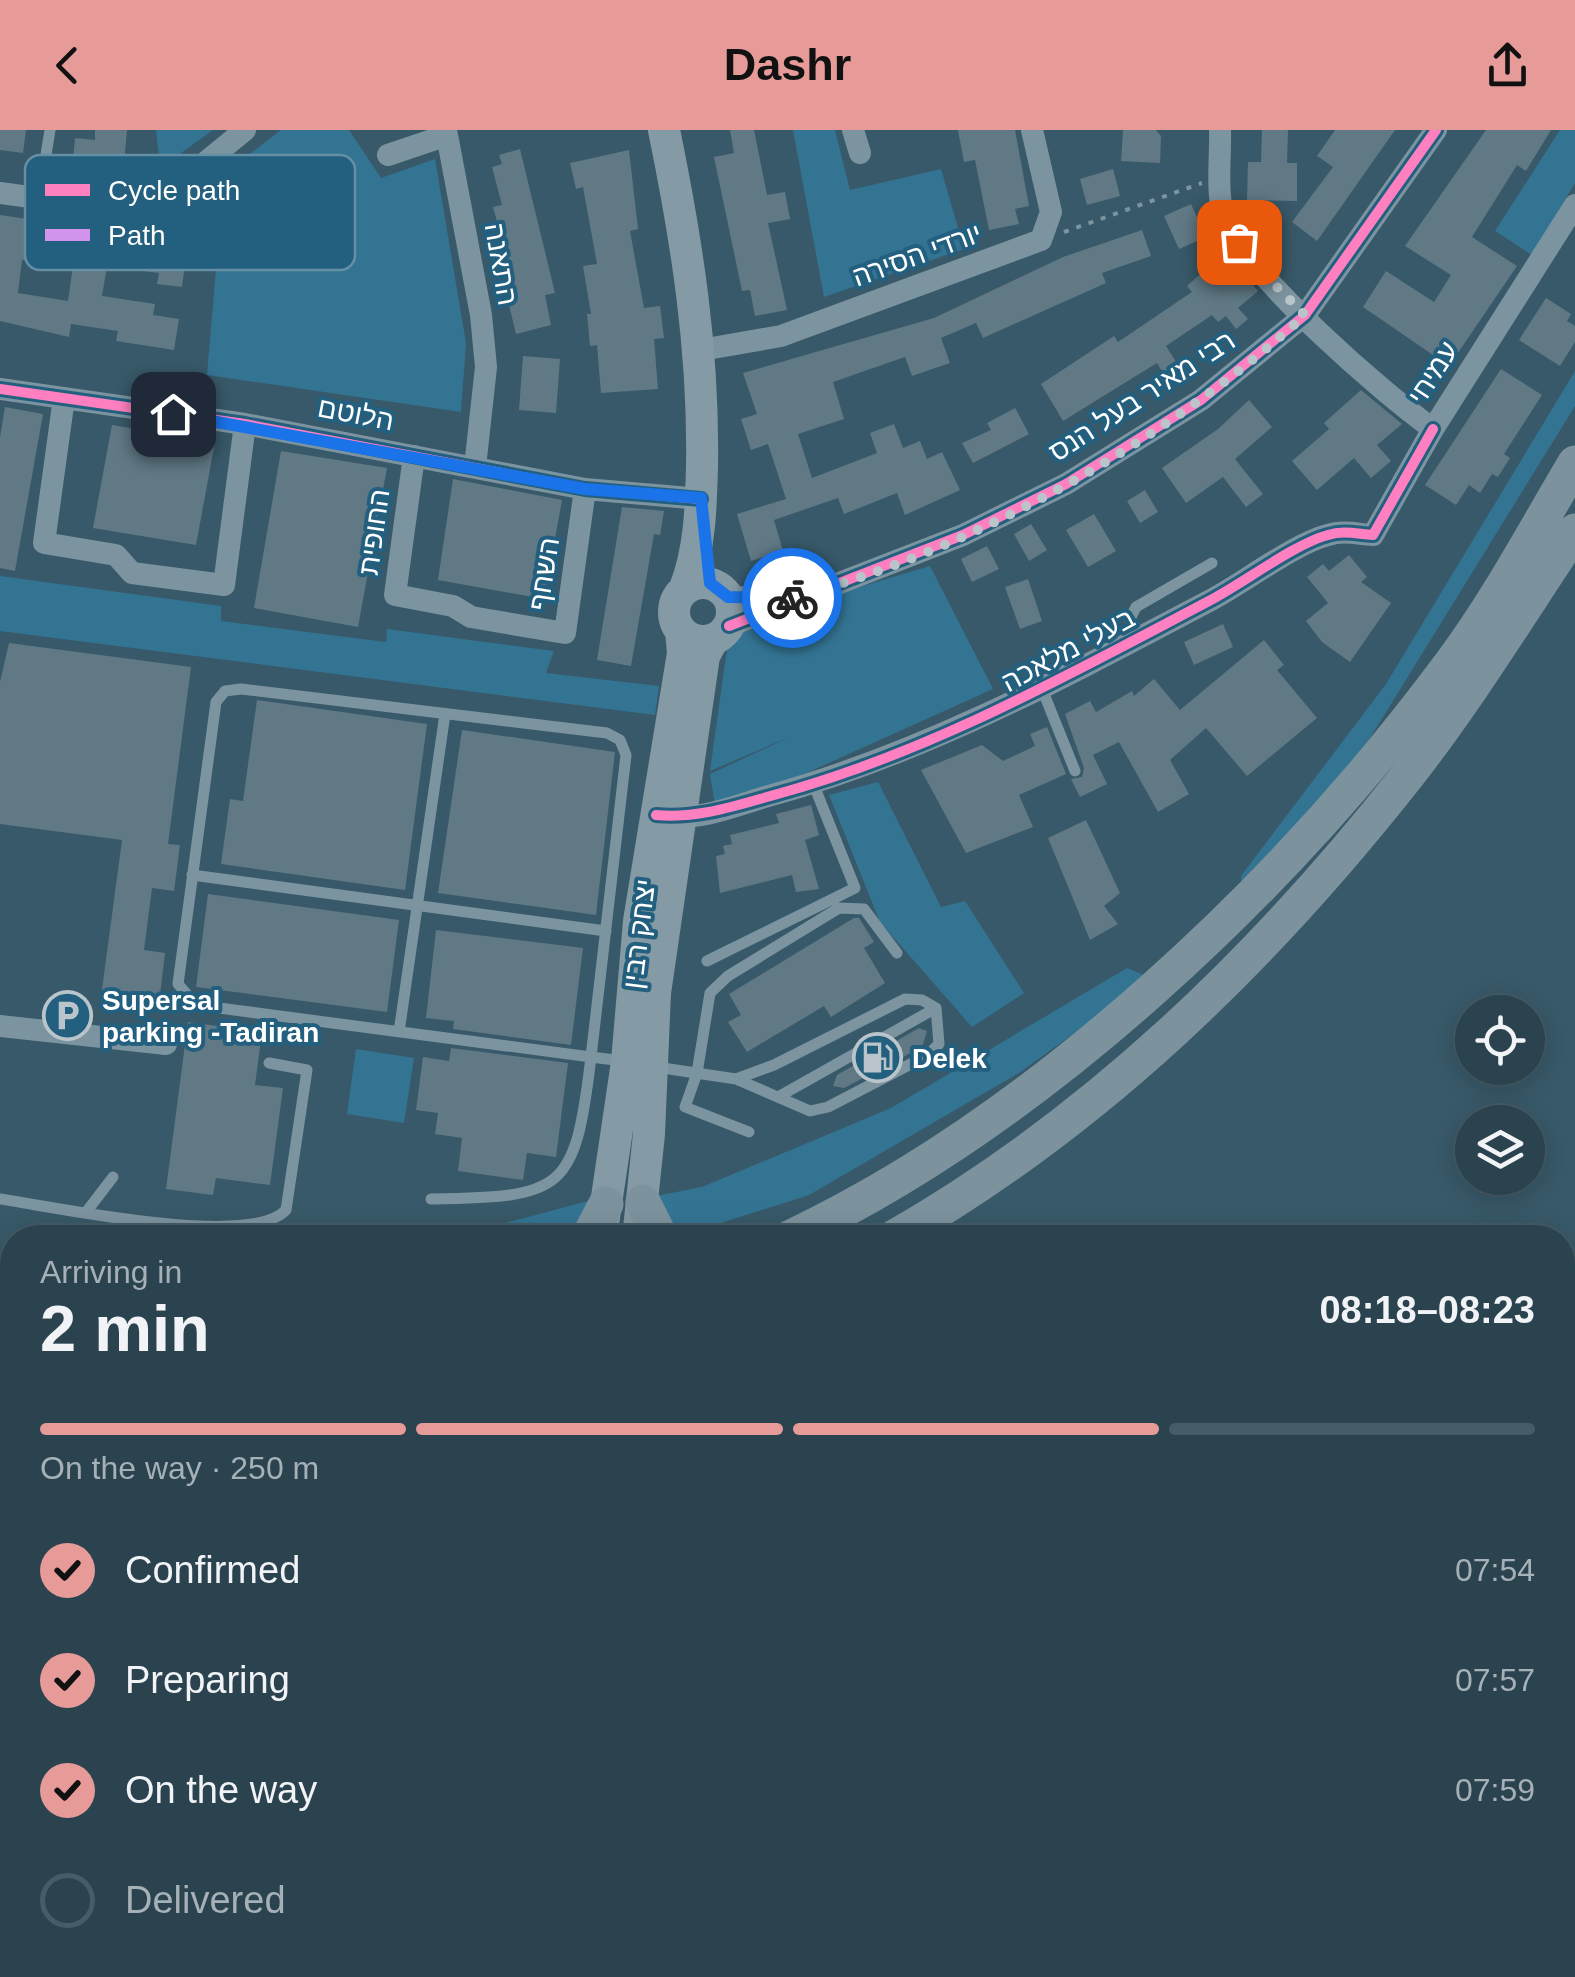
<!DOCTYPE html>
<meta charset="utf-8">
<style>
body{margin:0;font-family:Arial,"Noto Sans Hebrew",sans-serif;background:#364e59;color:#f1f3f6;height:100vh;display:flex;flex-direction:column;font-size:38px;white-space:nowrap}
*{box-sizing:border-box;margin:0}
p{font-size:32px;color:#a5b0b7}
.icon{flex:none;width:55px;height:55px;fill:none;stroke:currentColor;stroke-width:2;stroke-linecap:round;stroke-linejoin:round}
.map{position:relative;flex:1;overflow:hidden}
.sheet{position:absolute;left:0px;top:1095px;width:1575px;height:752px;display:flex;flex-direction:column;background:#2a434f;border-radius:40px 40px 0 0;box-shadow:0 5px 25px #0003,0 0 0 2px #465c66}
.sheet>*{flex:none}
.tools{position:absolute;left:1455px;top:865px;display:grid;gap:20px}
.tools a{display:grid;place-items:center;width:90px;height:90px;border-radius:50%;background:#2a434f;box-shadow:0 5px 25px #0003,0 0 0 2px #465c66;font-size:50px}
.pin{position:absolute;display:grid;place-items:center;width:85px;height:85px;color:#fff;margin:-42px;border-radius:20px;box-shadow:0 5px 15px #0006}
.courier{position:absolute;display:grid;place-items:center;width:100px;height:100px;margin:-50px;border:8px solid #1a73e8;border-radius:50%;background:#fff;color:#222;box-shadow:0 2px 12px #0007}
.summary em{font-style:normal;font-weight:700}
.summary div{display:flex;flex-direction:column-reverse}
.summary{display:flex;align-items:center;justify-content:space-between;height:170px;padding:0 40px}
h1{font-size:65px;font-weight:700;line-height:75px}
.bar{display:grid;grid-template-columns:repeat(4,1fr);gap:15px 10px;align-content:center;height:120px;padding:0 40px}
.bar i{height:12px;border-radius:8px;background:#465c66}
.bar .on{background:#e69b98}
.bar p{grid-column:span 4}
ol{padding:0 40px;list-style:none}
li{display:flex;align-items:center;gap:30px;height:110px}
li p{margin-inline-start:auto}
li .icon{padding:10px;border-radius:50%;background:#e69b98;color:#111;stroke-width:4}
li:last-child{color:#a5b0b7}
li i{width:55px;height:55px;border:5px solid #465c66;border-radius:50%}
header{display:flex;justify-content:space-between;align-items:center;height:130px;padding:0 40px;background:#e69b98;color:#111;font-size:45px;font-weight:700}
.map>svg:first-child{display:block}
.green{fill:#347493}
.building{fill:#607985;fill-rule:evenodd}
.lines{fill:none;stroke-linecap:round;stroke-linejoin:round}
.path{stroke:#7c94a0;stroke-width:4;stroke-dasharray:5 8;stroke-linecap:butt}
.lane{stroke:#7c94a0;stroke-width:11}
.street{stroke:#7c94a0;stroke-width:22}
.secondary{stroke:#849aa4;stroke-width:32}
.primary{stroke:#7c939e;stroke-width:35}
.quiet{stroke:#d193ec;stroke-width:8;stroke-dasharray:15 8;stroke-linecap:butt}
.cycleway-casing{stroke:#235f7e;stroke-width:16}
.cycleway{stroke:#ff80c0;stroke-width:10}
.done{stroke:#b9c5ca;stroke-width:10;stroke-dasharray:0 18}
.route{stroke:#1a73e8;stroke-width:12}
.labels{text-anchor:middle;dominant-baseline:central;stroke-width:8;stroke-linejoin:round;paint-order:stroke}
.street-label{font-size:28px;fill:#fff;stroke:#235f7e}
.poi-label{font-size:28px;font-weight:bold;fill:#fff;stroke:#235f7e;text-anchor:start}
.key{fill:#235f7e;stroke:#658fa5;stroke-width:2.5}
.key-label{font-size:28px;fill:#fff}
</style>
<header><svg class="icon" aria-label="back" viewBox="0 0 24 24"><path d="M15 5l-7 7 7 7"/></svg>Dashr<svg class="icon" aria-label="share" viewBox="0 0 24 24"><path d="M12 15V3M7 8l5-5 5 5M5 13v7h14v-7"/></svg></header>
<div class="map">
<svg width="1575" height="1847" viewBox="0 0 1575 1847">
<rect width="100%" height="100%" fill="#385969"/>
<path class="green" d="M 156,0 L 213,0 L 160,38 Z
M 281,0 L 349,0 L 381,48 L 435,29 L 466,213 L 461,282 L 207,245 L 216,139 L 181,77 Z
M 793,0 L 835,0 L 850,60 L 941,39 L 964,119 L 824,167 Z
M 1560,0 L 1575,0 L 1575,53 L 1532,125 L 1495,101 Z
M 1575,241 L 1575,276 L 1370,608 L 1243,766 L 1241,746 L 1386,554 Z
M 930,436 L 993,559 L 802,645 L 715,675 L 710,644 L 792,606 L 710,641 L 726,526 L 730,509 L 742,492 Z
M 0,446 L 221,476 L 221,491 L 386,512 L 387,499 L 554,521 L 546,543 L 659,556 L 655,585 L 0,501 Z
M 878,652 L 941,777 L 965,771 L 1024,863 L 972,897 L 880,792 L 829,665 Z
M 1127,838 L 1151,848 L 1019,943 L 809,1065 L 677,1107 L 656,1066 L 702,1057 L 891,978 Z
M 356,919 L 414,928 L 404,993 L 347,984 Z
M 592,1070 L 593,1089 L 544,1107 L 295,1108 L 306,1095 L 490,1097 Z
M 0,1582 L 12,1585 L 12,1835 L 169,1835 L 167,1847 L 0,1847 Z"/>
<path class="building" d="M 0,0 L 26,0 L 23,23 L 0,20 Z
M 95,0 L 127,0 L 122,56 L 71,52 L 75,8 L 95,10 Z
M 730,0 L 754,0 L 767,65 L 785,62 L 790,89 L 768,93 L 787,180 L 755,186 L 750,160 L 742,161 L 714,27 L 734,23 Z
M 958,0 L 1015,0 L 1029,76 L 1015,79 L 1019,94 L 989,100 L 975,30 L 964,32 Z
M 1123,0 L 1156,0 L 1161,6 L 1160,33 L 1121,31 Z
M 1262,0 L 1288,0 L 1287,33 L 1297,33 L 1297,71 L 1247,70 L 1248,32 L 1261,32 Z
M 1335,0 L 1395,0 L 1317,111 L 1292,92 L 1333,37 L 1317,26 Z
M 1486,0 L 1551,0 L 1526,41 L 1517,35 L 1472,107 L 1517,136 L 1449,236 L 1363,177 L 1386,141 L 1434,172 L 1451,145 L 1405,116 Z
M 520,19 L 555,163 L 545,165 L 551,195 L 516,204 L 506,162 L 516,160 L 493,77 L 502,75 L 492,37 L 502,34 L 499,25 Z
M 629,20 L 638,99 L 630,101 L 644,178 L 660,176 L 664,208 L 654,209 L 658,259 L 601,263 L 597,215 L 590,216 L 587,184 L 591,184 L 583,136 L 597,134 L 583,57 L 576,59 L 570,33 Z
M 1113,39 L 1120,66 L 1087,75 L 1080,49 Z
M 1191,74 L 1206,107 L 1179,119 L 1164,86 Z
M 0,85 L 188,112 L 182,157 L 157,154 L 159,143 L 107,136 L 102,166 L 155,174 L 153,185 L 179,189 L 174,220 L 116,211 L 118,201 L 71,194 L 69,207 L 0,191 ZM 22,130 L 73,136 L 68,171 L 18,163 Z
M 1142,100 L 1151,126 L 1102,143 L 1106,153 L 983,208 L 976,193 L 941,208 L 950,233 L 912,246 L 905,227 L 833,252 L 844,289 L 798,304 L 812,348 L 877,323 L 870,303 L 894,294 L 903,318 L 920,311 L 927,329 L 942,322 L 960,360 L 905,385 L 897,363 L 844,384 L 838,368 L 774,390 L 783,421 L 751,431 L 737,384 L 786,369 L 768,314 L 751,320 L 741,289 L 757,284 L 743,243 L 934,188 L 1063,127 Z
M 1235,134 L 1258,161 L 1238,178 L 1248,189 L 1236,199 L 1226,186 L 1218,192 L 1212,185 L 1166,216 L 1185,246 L 1171,256 L 1157,233 L 1063,291 L 1041,254 L 1114,206 L 1118,212 L 1192,162 L 1187,156 L 1209,136 L 1219,147 Z
M 1546,168 L 1571,184 L 1567,191 L 1575,196 L 1575,212 L 1560,236 L 1519,210 Z
M 523,226 L 560,229 L 556,283 L 519,280 Z
M 1501,239 L 1542,265 L 1504,324 L 1510,328 L 1498,347 L 1492,344 L 1480,363 L 1469,355 L 1456,375 L 1425,355 Z
M 1361,260 L 1402,294 L 1377,315 L 1391,331 L 1371,348 L 1354,328 L 1317,360 L 1292,331 L 1329,299 L 1324,293 Z
M 1249,270 L 1272,297 L 1235,329 L 1263,364 L 1246,377 L 1223,347 L 1186,373 L 1162,338 L 1218,299 Z
M 5,277 L 43,284 L 15,441 L 0,438 L 0,307 Z
M 1015,278 L 1029,304 L 973,333 L 962,313 L 991,300 L 987,293 Z
M 112,295 L 215,312 L 196,415 L 93,398 Z
M 281,321 L 387,338 L 358,497 L 254,478 Z
M 453,349 L 562,370 L 544,469 L 438,450 Z
M 1145,360 L 1158,382 L 1140,393 L 1127,371 Z
M 622,377 L 664,381 L 660,405 L 654,404 L 631,536 L 597,530 Z
M 1094,384 L 1116,421 L 1088,437 L 1066,400 Z
M 1031,394 L 1047,420 L 1029,431 L 1014,404 Z
M 987,416 L 999,439 L 972,452 L 961,429 Z
M 1349,425 L 1367,447 L 1361,452 L 1391,473 L 1350,532 L 1322,512 L 1306,491 L 1328,473 L 1307,447 L 1323,434 L 1329,441 Z
M 1028,449 L 1042,491 L 1020,499 L 1005,457 Z
M 1223,494 L 1233,517 L 1194,535 L 1184,512 Z
M 1264,510 L 1284,535 L 1277,540 L 1317,588 L 1247,646 L 1206,598 L 1170,630 L 1189,664 L 1158,682 L 1119,612 L 1093,625 L 1107,654 L 1080,667 L 1071,649 L 1082,647 L 1084,638 L 1065,584 L 1090,571 L 1096,582 L 1132,561 L 1134,566 L 1154,549 L 1180,580 Z
M 9,513 L 191,537 L 168,714 L 180,715 L 174,761 L 152,758 L 144,820 L 165,823 L 159,874 L 101,867 L 122,710 L 0,694 L 0,552 Z
M 257,570 L 427,594 L 405,760 L 221,734 L 230,669 L 243,671 Z
M 1047,597 L 1066,644 L 1019,665 L 1033,697 L 966,723 L 921,640 L 982,615 L 1003,631 L 1035,616 L 1030,604 Z
M 462,600 L 615,622 L 596,785 L 438,763 Z
M 811,675 L 819,705 L 805,710 L 819,759 L 796,762 L 792,745 L 720,763 L 716,726 L 725,724 L 723,716 L 732,714 L 730,705 L 779,693 L 776,684 Z
M 1086,690 L 1120,763 L 1104,776 L 1118,794 L 1090,810 L 1048,708 Z
M 208,764 L 399,790 L 387,882 L 196,857 Z
M 854,788 L 859,788 L 874,812 L 864,818 L 885,853 L 831,887 L 824,876 L 747,922 L 728,892 L 741,885 L 729,864 Z
M 436,800 L 583,818 L 571,915 L 453,899 L 454,891 L 426,888 Z
M 188,892 L 262,902 L 255,955 L 283,958 L 270,1055 L 216,1048 L 213,1065 L 166,1059 Z
M 919,898 L 927,901 L 922,917 L 844,958 L 833,956 L 837,945 Z
M 451,918 L 568,933 L 556,1027 L 527,1023 L 523,1050 L 458,1041 L 462,1008 L 435,1004 L 438,983 L 416,980 L 423,927 L 449,931 Z"/>
<g class="lines">
<path class="path" d="M 1064,102 L 1202,53"/>
<path class="lane" d="M 39,68 L 50,0
M 1142,506 L 1130,489 L 1136,477 L 1212,433
M 1042,559 L 1075,641
M 192,745 L 606,801
M 707,831 L 855,758 L 813,653
M 399,902 L 445,584
M 656,937 L 736,949 L 810,981 L 828,977 L 928,925 L 939,914 L 936,878 L 922,870 L 905,869 L 774,935 L 736,949
M 778,967 L 936,878
M 749,1002 L 685,977 L 697,943 L 710,863 L 728,846 L 839,778 L 864,779 L 897,823
M 0,1069 C 55,1077 250,1119 286,1080 L 307,940 L 269,933
M 431,1069 C 564,1067 575,1062 591,927 L 626,625 L 620,610 L 607,603 L 241,559 L 225,561 L 216,572 L 178,854 L 196,875 L 591,927 L 623,931
M 87,1081 L 113,1047
M 0,1739 L 12,1741
M 192,1847 L 194,1835
M 308,1847 L 311,1835
M 421,1847 L 423,1835"/>
<path class="street" d="M 853,0 L 860,23
M 1220,0 C 1221,26 1215,69 1226,92 C 1253,150 1379,260 1433,299 L 1575,75
M 388,25 L 447,5 L 481,185 L 486,237 L 475,337
M 0,63 L 116,79 L 152,76 L 245,0
M 701,220 L 781,206 L 1041,110 L 1051,82 L 1032,0
M 0,259 L 245,294 L 585,359 L 701,369
M 64,268 L 44,413 L 116,425 L 132,443 L 224,455 L 245,294
M 414,326 L 395,465 L 453,476 L 471,487 L 565,503 L 585,359
M 728,467 L 780,468
M 729,496 L 963,405 L 1066,354 L 1201,270 L 1305,185 L 1436,0
M 669,686 C 701,690 735,676 765,667 C 923,624 1065,547 1209,471 C 1242,454 1295,413 1328,405 C 1343,400 1357,404 1373,405 L 1433,299
M 0,896 L 166,914
M 0,1557 L 12,1559"/>
<path class="secondary" d="M 664,0 C 687,112 704,221 702,336 C 701,377 700,420 685,458
M674 482a29 29 0 1 1 58 0a29 29 0 1 1-58 0Z
M 602,1101 L 627,932 L 639,791 L 683,523 L 681,501
M 638,1108 L 649,1004 L 655,863 L 704,526 L 713,509
M 465,1847 L 467,1835
M 494,1847 L 496,1835"/>
<path class="primary" d="M 643,1072 L 661,1108
M 588,1108 L 606,1074
M 789,1108 C 1041,989 1287,755 1452,532 C 1498,470 1535,400 1575,333
M 893,1108 C 1097,991 1264,828 1408,645 C 1469,567 1520,483 1575,401
M 0,1186 L 12,1187
M 0,1213 L 12,1215"/>
<path class="quiet" d="M 0,1145 L 12,1147"/>
<defs>
<path id="cycleway" d="M 0,259 L 245,294 L 585,359 L 701,369
M 729,496 L 963,405 L 1066,354 L 1201,270 L 1305,185 L 1436,0
M 656,685 C 697,689 735,676 774,665 C 929,623 1068,545 1209,471 C 1242,454 1296,413 1328,405 C 1343,400 1357,404 1373,405 L 1433,299"/>
</defs>
<use href="#cycleway" class="cycleway-casing"/>
<use href="#cycleway" class="cycleway"/>
</g>
<g class="lines">
<path class="done" d="M 792,468 C 974,420 1166,311 1305,185 L 1254,134 L 1239,112"/>
<path class="route" d="M 173,284 L 585,359 L 701,368 L 710,453 L 728,467 L 792,468"/>
</g>
<defs>
<symbol id="parking-ring" viewBox="-11 -11 22 22"><circle r="9.5" fill="#235f7e" stroke="#b9c5ca" stroke-width="1.5"/><path d="M-3.5-5.5H1a3.5 3.5 0 0 1 0 7H-1V5.5H-3.5ZM-1-3.4V-.6H.8a1.4 1.4 0 0 0 0-2.8Z" fill="#b9c5ca"/></symbol>
<symbol id="fuel-ring" viewBox="-11 -11 22 22"><circle r="9.5" fill="#235f7e" stroke="#b9c5ca" stroke-width="1.5"/><path d="M-5.5-6h7V0h2V4h1.3V-2.5L3-4.5l.8-.8L6-3V5H2.5V1h-1V6h-7ZM-4.2-4.7v3.2H.2V-4.7Z" fill="#b9c5ca"/></symbol>
</defs>
<g fill-rule="evenodd">
<use href="#parking-ring" x="40" y="858" width="55" height="55"/>
<use href="#fuel-ring" x="850" y="900" width="55" height="55"/>
</g>
<g class="labels">
<g class="street-label">
<text transform="translate(917 125) rotate(-20)">יורדי הסירה</text>
<text transform="translate(501 134) rotate(80)">התאנה</text>
<text transform="translate(1433 243) rotate(-57)">עמיחי</text>
<text transform="translate(1142 266) rotate(-33)">רבי מאיר בעל הנס</text>
<text transform="translate(356 284) rotate(11)">הלוטם</text>
<text transform="translate(374 402) rotate(-82)">החופית</text>
<text transform="translate(544 444) rotate(-81)">השחף</text>
<text transform="translate(1068 520) rotate(-28)">בעלי מלאכה</text>
<text transform="translate(639 804) rotate(-83)">יצחק רבין</text>
</g>
<g class="poi-label">
<text x="102" y="870">Supersal<tspan x="102" dy="32">parking -Tadiran</tspan></text>
<text x="912" y="928">Delek</text>
</g>
</g>
<rect x="25" y="25" width="330" height="115" rx="15" class="key"/>
<rect x="45" y="54" width="45" height="12" fill="#ff80c0"/>
<rect x="45" y="99" width="45" height="12" fill="#d193ec"/>
<g class="key-label">
<text x="108" y="70">Cycle path</text>
<text x="108" y="115">Path</text>
</g>
</svg>
<div class="tools">
<a><svg class="icon" aria-label="locate" viewBox="0 0 24 24"><circle cx="12" cy="12" r="6"/><path d="M12 2v4M12 18v4M2 12h4M18 12h4"/></svg></a>
<a><svg class="icon" aria-label="layers" viewBox="0 0 24 24"><path d="M12 4l9 5-9 5-9-5zM3 14l9 5 9-5"/></svg></a>
</div>
<div class="pin" style="left:1239px;top:112px;background:#ea580c"><svg class="icon" aria-label="bag" viewBox="0 0 24 24"><path d="M5 8h14l-1 12H6zM9 8a3 3 0 0 1 6 0"/></svg></div>
<div class="pin" style="left:173px;top:284px;background:#1f2937"><svg class="icon" aria-label="home" viewBox="0 0 24 24"><path d="M3 11l9-7 9 7M6 9v11h12V9"/></svg></div>
<div class="courier" style="left:792px;top:468px"><svg class="icon" aria-label="bike" viewBox="0 0 24 24"><circle cx="6" cy="16" r="4"/><circle cx="18" cy="16" r="4"/><path d="M6 16l4-8h5l3 8M10 8l3 8H6M13 5h3"/></svg></div>
<section class="sheet">
<div class="summary"><div><h1>2 min</h1><p>Arriving in</p></div><em>08:18–08:23</em></div>
<div class="bar"><i class="on"></i><i class="on"></i><i class="on"></i><i></i><p>On the way · 250 m</p></div>
<ol>
<li><svg class="icon" aria-label="check" viewBox="0 0 24 24"><path d="M5 12l5 5 9-10"/></svg>Confirmed<p>07:54</p></li>
<li><svg class="icon" aria-label="check" viewBox="0 0 24 24"><path d="M5 12l5 5 9-10"/></svg>Preparing<p>07:57</p></li>
<li><svg class="icon" aria-label="check" viewBox="0 0 24 24"><path d="M5 12l5 5 9-10"/></svg>On the way<p>07:59</p></li>
<li><i></i>Delivered</li>
</ol>
</section>
</div>
